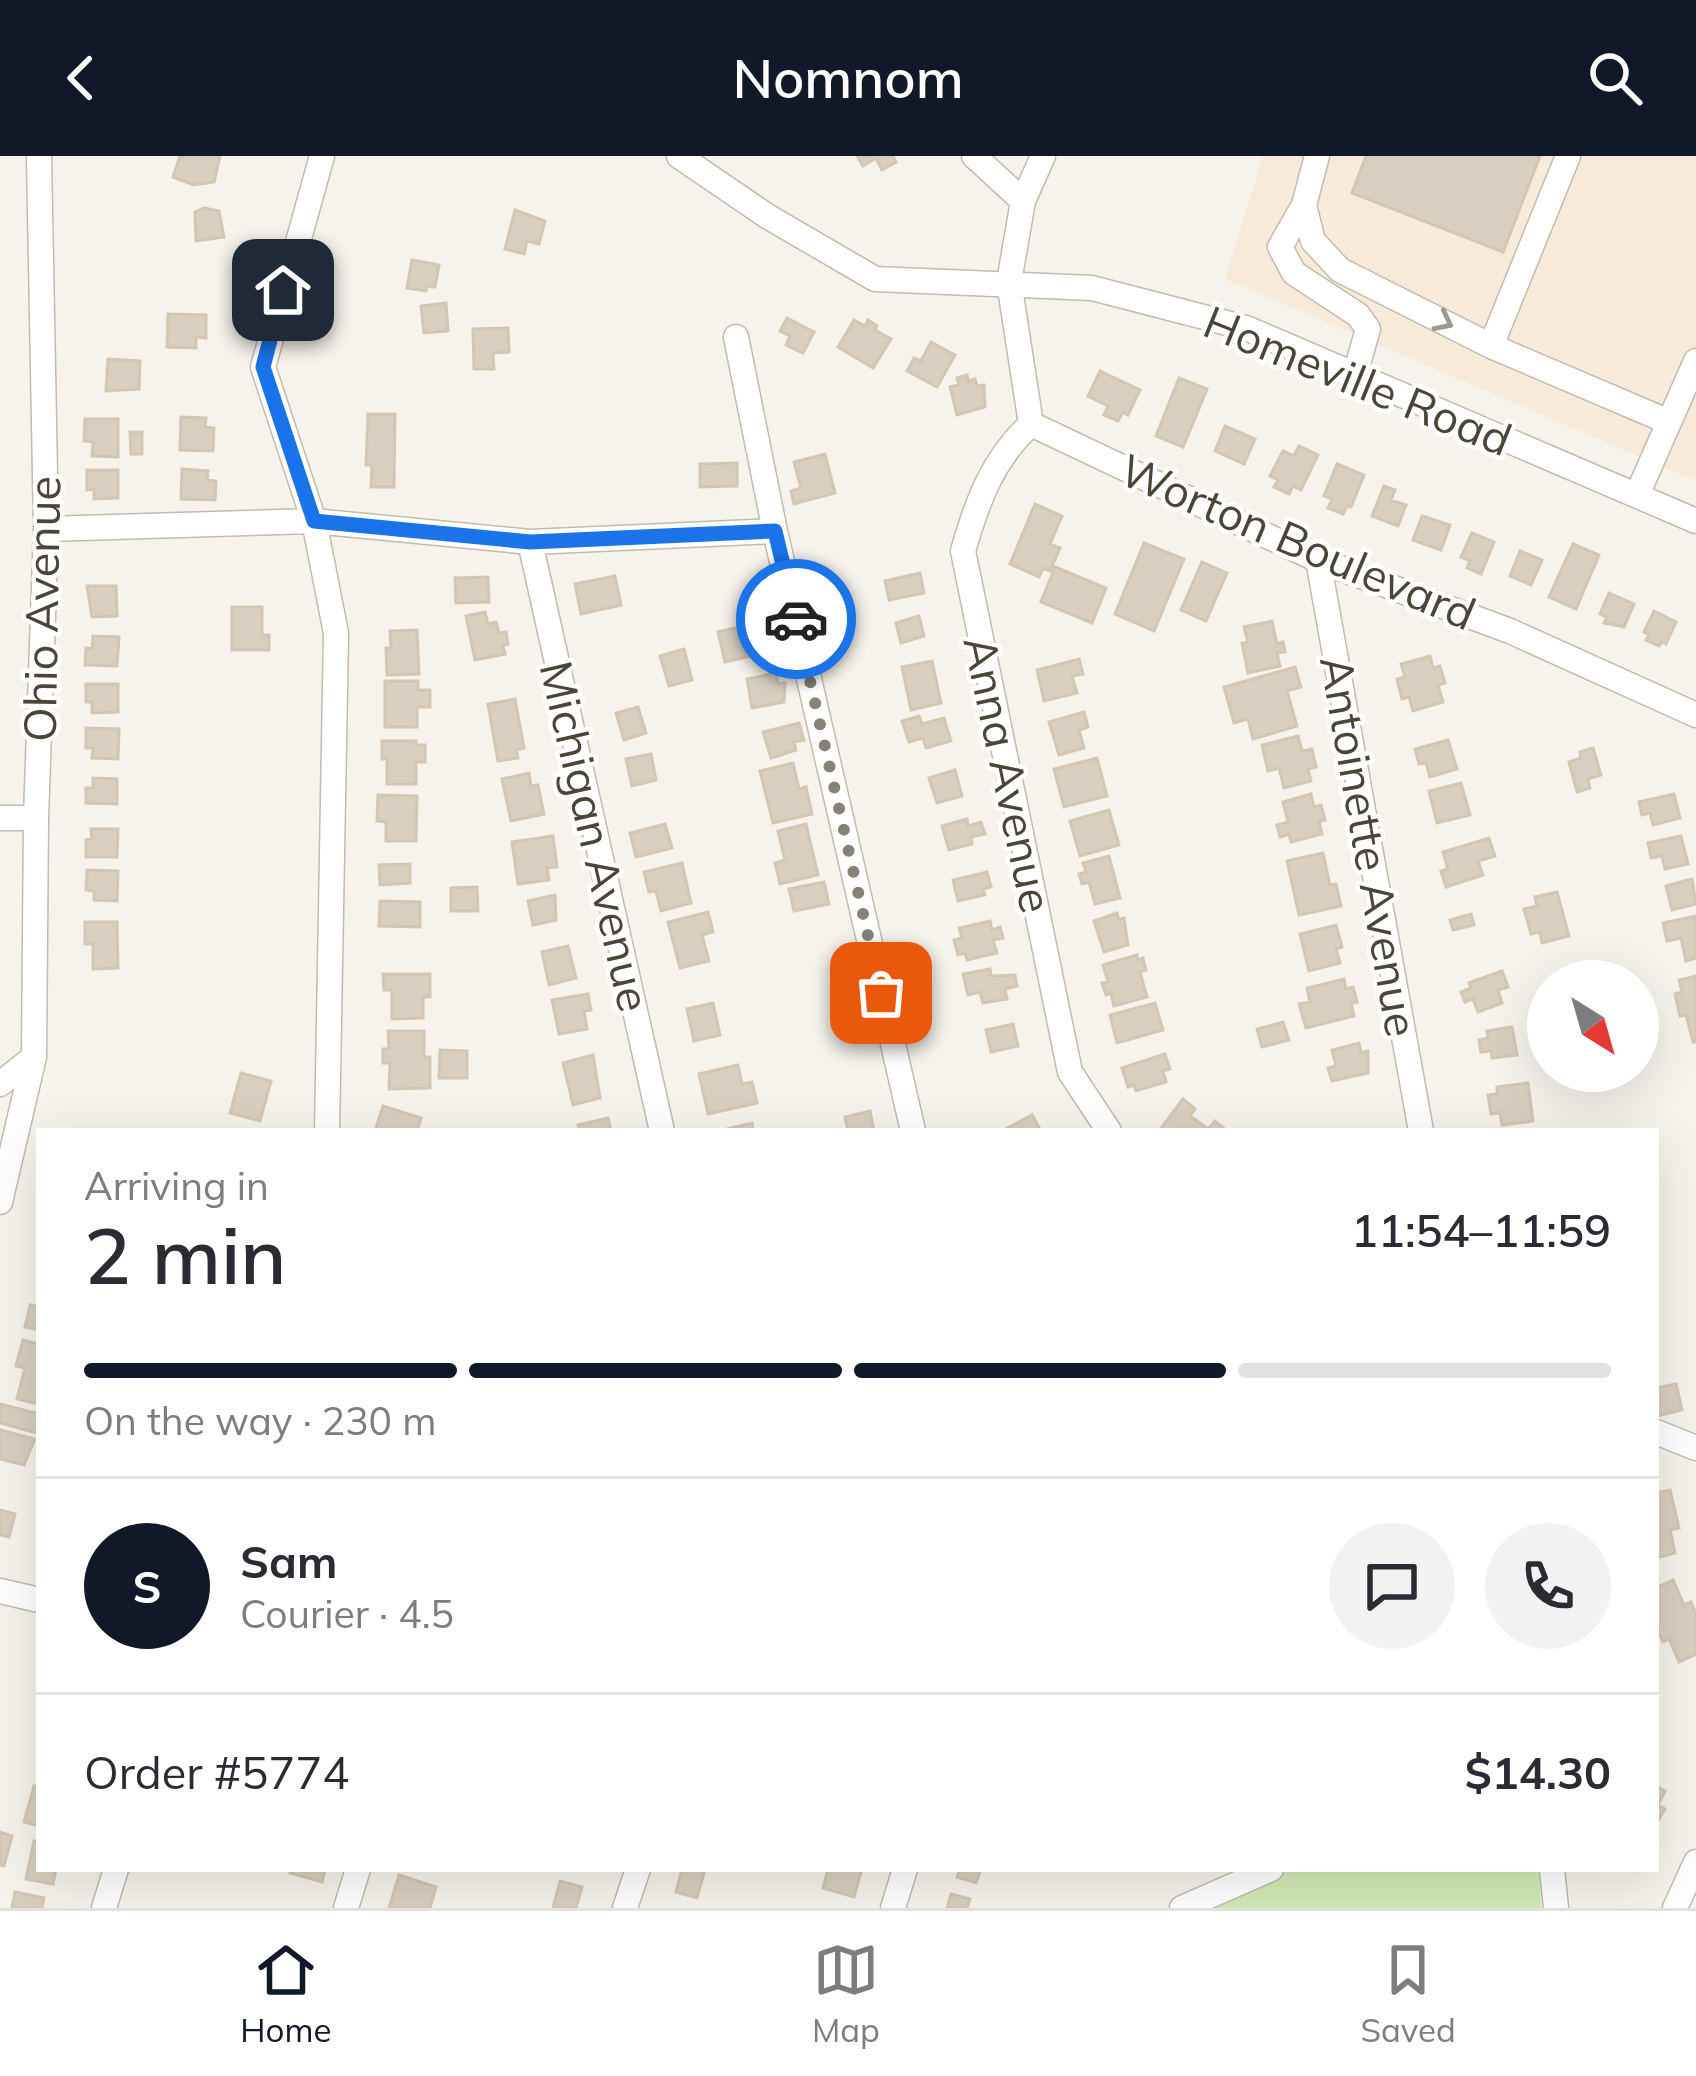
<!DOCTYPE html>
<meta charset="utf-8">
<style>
body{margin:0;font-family:Mulish,sans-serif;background:#f2f2f3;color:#2b2b33;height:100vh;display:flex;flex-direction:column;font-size:45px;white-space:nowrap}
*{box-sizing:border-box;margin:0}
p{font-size:39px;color:#7c7c81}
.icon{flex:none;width:66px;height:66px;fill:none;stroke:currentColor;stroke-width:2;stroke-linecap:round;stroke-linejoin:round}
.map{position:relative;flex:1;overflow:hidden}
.sheet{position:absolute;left:36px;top:972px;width:1623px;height:744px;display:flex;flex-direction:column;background:#fff;border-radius:0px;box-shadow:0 12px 48px #0002}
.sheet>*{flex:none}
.needle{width:78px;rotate:143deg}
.buttons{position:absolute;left:1527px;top:804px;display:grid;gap:24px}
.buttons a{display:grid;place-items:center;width:132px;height:132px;border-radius:50%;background:#fff;box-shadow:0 12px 48px #0002;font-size:60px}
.pin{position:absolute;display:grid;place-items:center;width:102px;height:102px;color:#fff;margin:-51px;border-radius:24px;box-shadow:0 6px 18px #0006}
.courier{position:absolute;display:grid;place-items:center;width:120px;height:120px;margin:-60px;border:9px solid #1a73e8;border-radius:50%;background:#fff;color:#222;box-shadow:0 3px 15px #0007}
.headline em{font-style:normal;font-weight:600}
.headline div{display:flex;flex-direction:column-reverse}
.headline{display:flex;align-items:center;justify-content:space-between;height:204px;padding:0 48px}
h1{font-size:78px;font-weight:600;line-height:90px}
.bar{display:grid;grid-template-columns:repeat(4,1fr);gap:18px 12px;align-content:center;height:144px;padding:0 48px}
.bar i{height:15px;border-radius:9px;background:#e1e1e2}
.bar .selected{background:#111827}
.bar p{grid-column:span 4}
.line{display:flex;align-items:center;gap:30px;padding:0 48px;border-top:3px solid #e1e1e2}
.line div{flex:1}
.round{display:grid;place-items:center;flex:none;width:126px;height:126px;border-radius:63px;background:#f2f2f3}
header{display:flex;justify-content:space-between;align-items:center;height:156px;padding:0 48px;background:#111827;color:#fff;font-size:54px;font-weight:600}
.tab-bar{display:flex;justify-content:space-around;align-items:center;height:168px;border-top:3px solid #e1e1e2;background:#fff;font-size:33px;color:#7c7c81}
.tab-bar a{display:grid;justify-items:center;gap:6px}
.tab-bar .selected{color:#111827}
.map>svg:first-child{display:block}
.commercial{fill:#f7ead8}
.green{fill:#d2eab5}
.building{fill:#d8cfc1;stroke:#d3c7b4;stroke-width:3}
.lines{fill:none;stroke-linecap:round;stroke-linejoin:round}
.minor-casing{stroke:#c2bbae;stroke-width:27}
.minor{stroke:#fff;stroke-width:24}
.oneway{stroke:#9c9892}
.done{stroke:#878178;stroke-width:12;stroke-dasharray:0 21.6}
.route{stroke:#1a73e8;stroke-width:15}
.labels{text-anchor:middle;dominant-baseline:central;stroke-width:9;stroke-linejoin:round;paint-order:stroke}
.street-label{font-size:45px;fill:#4b4439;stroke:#fff}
</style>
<header><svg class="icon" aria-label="back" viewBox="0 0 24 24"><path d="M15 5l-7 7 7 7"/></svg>Nomnom<svg class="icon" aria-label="search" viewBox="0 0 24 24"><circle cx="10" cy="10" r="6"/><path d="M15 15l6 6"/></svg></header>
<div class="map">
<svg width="1696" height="1752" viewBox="0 0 1696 1752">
<rect width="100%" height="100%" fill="#f6f3ec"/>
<path class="commercial" d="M 1263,0 L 1696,0 L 1696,325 L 1225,123 Z"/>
<path class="green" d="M 1288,1713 L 1539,1713 L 1541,1752 L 1205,1752 Z"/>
<path class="building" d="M 180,0 L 220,0 L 214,26 L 194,29 L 173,21 Z
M 857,0 L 893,0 L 896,6 L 882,14 L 876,2 L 863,10 Z
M 1366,0 L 1540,0 L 1503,96 L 1352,37 Z
M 204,52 L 219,55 L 224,81 L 196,85 L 195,56 Z
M 515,54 L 545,65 L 539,88 L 527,85 L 524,98 L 505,93 Z
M 412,104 L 439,109 L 435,131 L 427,130 L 426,135 L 407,132 Z
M 446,147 L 448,175 L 424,177 L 421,150 Z
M 168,158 L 206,159 L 206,182 L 196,181 L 196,192 L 167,191 Z
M 787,162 L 814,176 L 803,197 L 786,189 L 790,180 L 780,175 Z
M 854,164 L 865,170 L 868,164 L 877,170 L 875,174 L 891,183 L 873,212 L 838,191 Z
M 508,172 L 509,196 L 493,197 L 494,213 L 474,213 L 473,173 Z
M 931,186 L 955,199 L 937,231 L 907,215 L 914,202 L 921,205 Z
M 108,203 L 140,205 L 139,233 L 106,235 Z
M 1100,215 L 1140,234 L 1128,259 L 1123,256 L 1118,265 L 1104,259 L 1108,250 L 1088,240 Z
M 967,219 L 968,225 L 975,223 L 977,230 L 984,229 L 985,251 L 957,259 L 950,231 L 959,229 L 957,222 Z
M 1179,222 L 1207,233 L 1183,291 L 1156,280 Z
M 368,258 L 395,258 L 394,331 L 371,331 L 372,309 L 366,309 Z
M 181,261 L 206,262 L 205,271 L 214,272 L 213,295 L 180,294 Z
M 85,263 L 118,263 L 118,301 L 92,300 L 93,286 L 84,285 Z
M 1225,270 L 1255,283 L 1244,308 L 1215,295 Z
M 130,276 L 142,276 L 142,298 L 131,298 Z
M 1299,290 L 1318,299 L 1301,334 L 1293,330 L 1289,338 L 1274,331 L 1278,324 L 1270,320 L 1283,295 L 1294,300 Z
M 825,298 L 835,337 L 794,348 L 791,335 L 801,332 L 794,306 Z
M 737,307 L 737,330 L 700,331 L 700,308 Z
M 1337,308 L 1364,319 L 1351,351 L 1347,350 L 1343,358 L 1328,352 L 1332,343 L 1324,340 Z
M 182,313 L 208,315 L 207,324 L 216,325 L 215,344 L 181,343 Z
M 87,314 L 118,314 L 118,342 L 94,343 L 94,333 L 87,334 Z
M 1384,330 L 1395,334 L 1391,344 L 1406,349 L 1398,370 L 1372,360 Z
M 1035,348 L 1062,360 L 1050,388 L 1060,392 L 1050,415 L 1043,412 L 1039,421 L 1010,408 Z
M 1422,360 L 1450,369 L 1441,394 L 1413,384 Z
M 1472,377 L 1494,386 L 1481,418 L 1467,412 L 1470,405 L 1461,401 Z
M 1144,387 L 1184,403 L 1154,475 L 1115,458 Z
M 1573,388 L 1599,399 L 1576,453 L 1549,441 Z
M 1520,395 L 1542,404 L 1531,429 L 1510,420 Z
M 1202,406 L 1227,417 L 1206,465 L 1181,454 Z
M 1055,411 L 1106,432 L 1092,467 L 1041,446 Z
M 920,417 L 924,437 L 889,444 L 885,425 Z
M 615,420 L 621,449 L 581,458 L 575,428 Z
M 488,421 L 489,446 L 456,447 L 455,422 Z
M 87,430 L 116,430 L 117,460 L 92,461 Z
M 1609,437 L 1634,448 L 1624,471 L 1604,467 L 1607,461 L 1600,458 Z
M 232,451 L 262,451 L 262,479 L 269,479 L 269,494 L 232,494 Z
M 1654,455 L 1676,466 L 1666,488 L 1662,486 L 1659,490 L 1646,484 L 1649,479 L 1644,476 Z
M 485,456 L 488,468 L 496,466 L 499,477 L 506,476 L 508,488 L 503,490 L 505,498 L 475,504 L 466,460 Z
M 919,460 L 924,480 L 901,487 L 896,467 Z
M 766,465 L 773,495 L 725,506 L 718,476 Z
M 1272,465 L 1277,488 L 1283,486 L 1285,496 L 1277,497 L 1280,510 L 1248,517 L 1242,487 L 1248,486 L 1244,471 Z
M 417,474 L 419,518 L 387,519 L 386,492 L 391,492 L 390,475 Z
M 93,480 L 119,481 L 117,510 L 85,509 L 86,492 L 92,493 Z
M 684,493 L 692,524 L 669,530 L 660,500 Z
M 1430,500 L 1433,512 L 1440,510 L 1445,527 L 1438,529 L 1443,546 L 1413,555 L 1409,541 L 1402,543 L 1397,523 L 1405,521 L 1401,508 Z
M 1079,503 L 1083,518 L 1072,520 L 1077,537 L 1044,545 L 1037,514 Z
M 932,505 L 941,547 L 911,554 L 902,511 Z
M 1295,511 L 1301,531 L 1287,535 L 1297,570 L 1253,583 L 1248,563 L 1234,567 L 1224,531 Z
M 776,517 L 778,528 L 785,527 L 784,546 L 752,552 L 747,523 Z
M 385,525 L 418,525 L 418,534 L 430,534 L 430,551 L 417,551 L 417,571 L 385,571 Z
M 86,528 L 118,528 L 118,556 L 92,557 L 92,546 L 86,546 Z
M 515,543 L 524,592 L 516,594 L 518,602 L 498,605 L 488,548 Z
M 638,551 L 646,577 L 624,584 L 616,557 Z
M 1084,556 L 1088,571 L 1079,574 L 1084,592 L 1059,599 L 1049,566 Z
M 919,560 L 922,568 L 944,562 L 951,585 L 926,592 L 923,582 L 909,586 L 902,565 Z
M 799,567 L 804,584 L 794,586 L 796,594 L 771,602 L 763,576 Z
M 86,572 L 119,573 L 118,603 L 92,602 L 93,592 L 86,592 Z
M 1298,580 L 1302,595 L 1312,593 L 1316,611 L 1308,613 L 1311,625 L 1284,632 L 1279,612 L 1268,615 L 1262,589 Z
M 1448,584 L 1457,613 L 1430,621 L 1426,607 L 1419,608 L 1415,593 Z
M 382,585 L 416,585 L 416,589 L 425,589 L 425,606 L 416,606 L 416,628 L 387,628 L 387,603 L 382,603 Z
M 1593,592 L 1601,619 L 1588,623 L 1590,632 L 1577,636 L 1569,606 L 1581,602 L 1580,596 Z
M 651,598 L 656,624 L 632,630 L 626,603 Z
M 1097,602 L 1107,640 L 1064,651 L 1054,613 Z
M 793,607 L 799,633 L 806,631 L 812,658 L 773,667 L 760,615 Z
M 955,614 L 962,640 L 937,647 L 929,622 Z
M 529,617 L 531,630 L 538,629 L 544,658 L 511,665 L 502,623 Z
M 93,622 L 117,623 L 117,648 L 86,647 L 86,632 L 93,632 Z
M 1461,627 L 1470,659 L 1437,667 L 1429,635 Z
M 1311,638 L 1314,651 L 1321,649 L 1325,664 L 1319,665 L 1322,678 L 1291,686 L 1289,678 L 1280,681 L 1277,669 L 1288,666 L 1283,646 Z
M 1674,638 L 1680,662 L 1653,669 L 1650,657 L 1642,659 L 1639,646 Z
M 378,639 L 417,640 L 416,685 L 386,685 L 386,666 L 377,665 Z
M 1109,654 L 1119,689 L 1080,700 L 1070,665 Z
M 967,663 L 968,670 L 981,666 L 985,678 L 971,681 L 972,688 L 949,694 L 942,670 Z
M 665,668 L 672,692 L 636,701 L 630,677 Z
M 806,668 L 818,719 L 780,728 L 775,707 L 785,704 L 778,675 Z
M 91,673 L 118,673 L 117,701 L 86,701 L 86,684 L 92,683 Z
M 553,680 L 557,711 L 547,712 L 549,724 L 518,728 L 512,686 Z
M 1681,680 L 1688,708 L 1665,713 L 1662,700 L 1651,702 L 1648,687 Z
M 1489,682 L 1495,700 L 1478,705 L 1483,719 L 1446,731 L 1441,715 L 1448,713 L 1443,696 Z
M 1323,697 L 1330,729 L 1336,728 L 1341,750 L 1299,759 L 1287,705 Z
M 1109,700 L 1120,742 L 1095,748 L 1089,726 L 1082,728 L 1079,718 L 1086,716 L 1083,707 Z
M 682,707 L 691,747 L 661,755 L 656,735 L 649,736 L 644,716 Z
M 410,708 L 410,727 L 380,729 L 379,709 Z
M 87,714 L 118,715 L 117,745 L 94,744 L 94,735 L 86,734 Z
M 987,716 L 991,731 L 983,733 L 985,739 L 958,745 L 953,724 Z
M 1692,723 L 1696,748 L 1672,754 L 1666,730 Z
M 824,726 L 829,748 L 794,755 L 789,733 Z
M 477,731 L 478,755 L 451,755 L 451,732 Z
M 1557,736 L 1569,780 L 1542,787 L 1540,776 L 1531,778 L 1524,753 L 1537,750 L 1535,741 Z
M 555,739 L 556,764 L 533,769 L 528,745 Z
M 380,745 L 420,746 L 420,771 L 379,770 Z
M 708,756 L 713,776 L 702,779 L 709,805 L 680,812 L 668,766 Z
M 1117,757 L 1119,764 L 1124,762 L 1128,789 L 1104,796 L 1094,765 Z
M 1471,758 L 1474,769 L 1453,774 L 1450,764 Z
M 1696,760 L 1696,802 L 1686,805 L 1681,782 L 1667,785 L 1663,767 Z
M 990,765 L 992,774 L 1000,771 L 1003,782 L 993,784 L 997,797 L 967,804 L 965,797 L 958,799 L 954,784 L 962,782 L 959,772 Z
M 85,766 L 117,766 L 118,812 L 93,813 L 93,788 L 85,788 Z
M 1336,769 L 1342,791 L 1336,793 L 1340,807 L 1309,815 L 1300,778 Z
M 568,790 L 576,822 L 549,829 L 542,796 Z
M 1137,799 L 1138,804 L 1143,802 L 1146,814 L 1140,816 L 1147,841 L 1114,850 L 1111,837 L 1106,839 L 1102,827 L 1108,826 L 1103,809 Z
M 990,813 L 991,820 L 1015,819 L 1017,830 L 1005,833 L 1007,843 L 983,847 L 980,836 L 968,839 L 963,818 Z
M 1502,815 L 1508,831 L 1498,834 L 1502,847 L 1478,856 L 1473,843 L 1465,846 L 1461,836 L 1471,832 L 1469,827 Z
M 383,818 L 430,818 L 430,841 L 423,841 L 423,862 L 392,863 L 392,834 L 384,834 Z
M 1696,820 L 1696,886 L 1693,886 L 1686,859 L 1680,860 L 1675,838 L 1682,836 L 1679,824 Z
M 1344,823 L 1346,833 L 1353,831 L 1357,846 L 1351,847 L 1354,860 L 1306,872 L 1299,848 L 1310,846 L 1307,832 Z
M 588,838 L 591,854 L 584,855 L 587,873 L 559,878 L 552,844 Z
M 713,847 L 720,879 L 694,885 L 687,853 Z
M 1155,847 L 1163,874 L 1117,887 L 1110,859 Z
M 1283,866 L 1289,884 L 1262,891 L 1257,873 Z
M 1013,868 L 1018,890 L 991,896 L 986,874 Z
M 1512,871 L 1517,899 L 1492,902 L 1491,895 L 1481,896 L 1479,884 L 1488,882 L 1487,875 Z
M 388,875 L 424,875 L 424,901 L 430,901 L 430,932 L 389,933 L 390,907 L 383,907 L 383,893 L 389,893 Z
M 1359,887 L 1361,897 L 1368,895 L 1368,917 L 1332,925 L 1328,912 L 1336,910 L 1332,894 Z
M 440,894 L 467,895 L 467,922 L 439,922 Z
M 1165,898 L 1170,913 L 1163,915 L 1166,926 L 1136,935 L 1134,929 L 1128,931 L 1122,912 Z
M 593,899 L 600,942 L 573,949 L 563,907 Z
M 738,909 L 742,928 L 752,926 L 757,947 L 708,958 L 699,918 Z
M 241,917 L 271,925 L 260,965 L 230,957 Z
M 1528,927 L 1533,965 L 1502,969 L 1500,957 L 1491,958 L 1488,939 L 1497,938 L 1497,931 Z
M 1183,943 L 1195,953 L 1190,960 L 1208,973 L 1215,965 L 1227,975 L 1159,975 Z
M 383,950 L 421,962 L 417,975 L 375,975 Z
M 870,955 L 874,975 L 848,975 L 845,961 Z
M 1032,959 L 1041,975 L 1002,975 Z
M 608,962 L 611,975 L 579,975 L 578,969 Z
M 752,967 L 753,975 L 723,975 L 723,974 Z
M 30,1149 L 39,1151 L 39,1174 L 25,1171 Z
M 23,1184 L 39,1188 L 39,1248 L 17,1243 L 25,1212 L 16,1210 Z
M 1676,1228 L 1682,1254 L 1656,1260 L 1656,1232 Z
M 0,1248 L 39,1258 L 37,1277 L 0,1267 Z
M 0,1274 L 35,1283 L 24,1309 L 0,1303 Z
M 1670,1334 L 1679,1372 L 1670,1374 L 1675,1397 L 1656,1402 L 1656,1337 Z
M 0,1354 L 15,1358 L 9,1381 L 0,1379 Z
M 1673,1424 L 1684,1449 L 1691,1446 L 1696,1458 L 1696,1498 L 1679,1506 L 1669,1483 L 1663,1486 L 1656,1471 L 1656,1432 Z
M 34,1630 L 39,1631 L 39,1670 L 24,1666 Z
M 1656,1630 L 1665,1635 L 1658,1649 L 1665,1653 L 1656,1668 Z
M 0,1676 L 12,1680 L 4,1710 L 0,1709 Z
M 34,1685 L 39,1686 L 39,1713 L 56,1713 L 53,1728 L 26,1723 Z
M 291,1713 L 321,1713 L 325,1714 L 322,1726 L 290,1717 Z
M 682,1713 L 705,1713 L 697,1742 L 676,1736 Z
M 828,1713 L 862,1713 L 854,1741 L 823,1732 Z
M 960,1713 L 981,1713 L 976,1727 L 957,1721 Z
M 399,1719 L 436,1731 L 430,1752 L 389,1752 Z
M 560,1725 L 582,1731 L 576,1752 L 553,1752 Z
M 15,1736 L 44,1742 L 42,1752 L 12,1752 Z
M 951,1738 L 970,1743 L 967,1752 L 947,1752 Z"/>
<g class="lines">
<defs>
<path id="minor" d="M 322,0 L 263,211 L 314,365 L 336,477 L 327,975
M 679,0 L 767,60 L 875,123 L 1092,132 L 1246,172 L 1696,365
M 974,0 L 1023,45
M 1043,0 L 1023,45 L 1009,126 L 1031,268 L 1318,404 L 1510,475 L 1696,559
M 1317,0 L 1304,49 L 1313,85 L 1340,114 L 1491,190 L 1669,266
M 1304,49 L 1280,91 L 1294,117 L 1358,159 L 1368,173 L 1355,218
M 736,181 L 775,375 L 913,975
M 1491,190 L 1568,0
M 1031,268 C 993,302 977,346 963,395 L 1070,916 L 1109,975
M 1637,339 L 1696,205
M 46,373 L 314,365 L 530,386 L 775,375
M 530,386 L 662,975
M 1318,404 L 1421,975
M 0,662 L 36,662
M 0,928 L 34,901
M 0,1046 L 34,901 L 36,662 L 46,373 L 39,0
M 1656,1276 L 1696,1292
M 0,1435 L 39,1444
M 1552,1713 L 1556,1752
M 104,1752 L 116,1713
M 346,1752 L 358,1713
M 625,1752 L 638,1713
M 893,1752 L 905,1713
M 1182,1752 L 1271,1713
M 1675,1752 L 1696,1706"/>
</defs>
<use href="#minor" class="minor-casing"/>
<use href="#minor" class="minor"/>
</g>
<defs><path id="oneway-chevron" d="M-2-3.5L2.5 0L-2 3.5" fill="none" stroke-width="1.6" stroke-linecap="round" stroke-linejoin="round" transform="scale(3)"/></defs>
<use class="oneway" href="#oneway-chevron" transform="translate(1444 166) rotate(27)"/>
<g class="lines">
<path class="done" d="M 796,463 L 881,837"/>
<path class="route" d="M 283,134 L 263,211 L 314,365 L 530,386 L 775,375 L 796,463"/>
</g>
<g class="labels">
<g class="street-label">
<text transform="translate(1358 224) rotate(22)">Homeville Road</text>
<text transform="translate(1298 385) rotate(23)">Worton Boulevard</text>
<text transform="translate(41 453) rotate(-89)">Ohio Avenue</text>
<text transform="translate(1009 618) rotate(78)">Anna Avenue</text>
<text transform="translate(596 680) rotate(77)">Michigan Avenue</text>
<text transform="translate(1370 690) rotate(80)">Antoinette Avenue</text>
</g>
</g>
</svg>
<div class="buttons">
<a><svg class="needle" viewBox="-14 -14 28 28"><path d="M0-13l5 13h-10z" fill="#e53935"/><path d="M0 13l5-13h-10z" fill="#7c7c81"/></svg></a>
</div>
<div class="pin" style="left:881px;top:837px;background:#ea580c"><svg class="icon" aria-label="bag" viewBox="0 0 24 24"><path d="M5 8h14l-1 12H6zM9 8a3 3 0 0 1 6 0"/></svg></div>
<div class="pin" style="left:283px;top:134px;background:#1f2937"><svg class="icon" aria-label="home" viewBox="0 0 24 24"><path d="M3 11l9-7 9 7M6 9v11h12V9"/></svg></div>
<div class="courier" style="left:796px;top:463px"><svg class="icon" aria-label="car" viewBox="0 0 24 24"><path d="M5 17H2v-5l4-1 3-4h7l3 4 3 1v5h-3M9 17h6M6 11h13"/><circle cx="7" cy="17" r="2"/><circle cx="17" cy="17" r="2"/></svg></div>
<section class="sheet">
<div class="headline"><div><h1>2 min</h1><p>Arriving in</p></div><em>11:54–11:59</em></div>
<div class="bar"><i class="selected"></i><i class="selected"></i><i class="selected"></i><i></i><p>On the way · 230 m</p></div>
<div class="line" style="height:216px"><b class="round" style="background:#111827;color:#fff">S</b><div><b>Sam</b><p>Courier · 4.5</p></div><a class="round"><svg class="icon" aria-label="chat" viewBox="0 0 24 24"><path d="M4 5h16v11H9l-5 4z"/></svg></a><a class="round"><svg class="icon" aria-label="phone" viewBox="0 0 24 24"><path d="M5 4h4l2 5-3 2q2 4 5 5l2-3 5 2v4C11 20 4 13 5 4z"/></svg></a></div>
<div class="line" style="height:156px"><div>Order #5774</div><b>$14.30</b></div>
</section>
</div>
<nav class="tab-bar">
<a class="selected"><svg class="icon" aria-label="home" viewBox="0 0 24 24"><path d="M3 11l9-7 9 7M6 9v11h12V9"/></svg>Home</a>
<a><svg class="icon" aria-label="map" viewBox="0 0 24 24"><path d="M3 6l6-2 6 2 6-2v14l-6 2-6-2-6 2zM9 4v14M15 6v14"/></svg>Map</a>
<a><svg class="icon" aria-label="saved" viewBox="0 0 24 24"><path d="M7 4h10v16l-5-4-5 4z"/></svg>Saved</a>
</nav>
